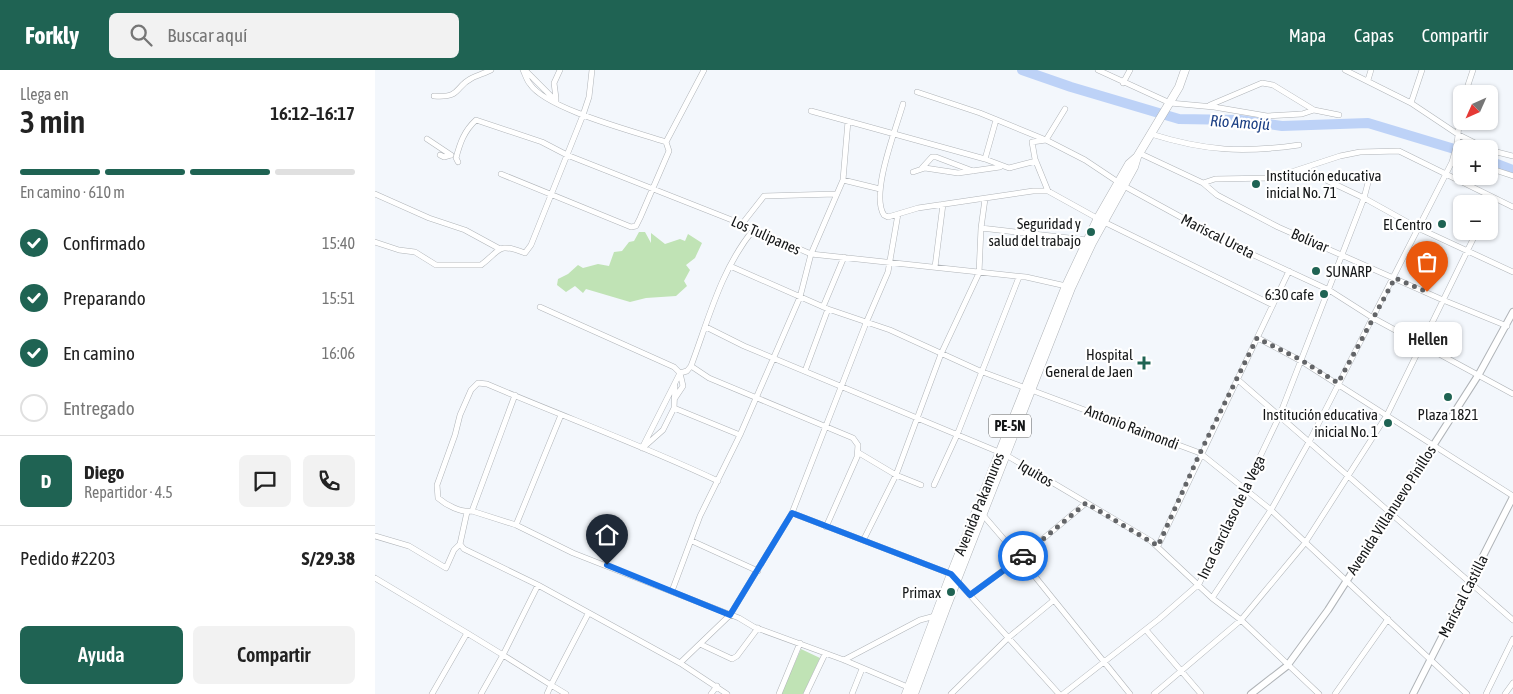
<!DOCTYPE html>
<html lang="es">
<meta charset="utf-8">
<style>
body{margin:0;font-family:"Asap Condensed",sans-serif;background:#f2f2f2;color:#222;height:100vh;display:flex;flex-direction:column;font-size:19px;white-space:nowrap}
*{box-sizing:border-box;margin:0}
p{font-size:16px;color:#767676}
.icon{flex:none;width:28px;height:28px;fill:none;stroke:currentColor;stroke-width:2;stroke-linecap:round;stroke-linejoin:round}
.map{position:relative;flex:1;overflow:hidden}
.panel{display:flex;flex-direction:column;background:#fff;width:375px}
.panel>*{flex:none}
.needle{width:32px;rotate:225deg}
.tools{position:absolute;left:1078px;top:15px;display:grid;gap:10px}
.tools a{display:grid;place-items:center;width:45px;height:45px;border-radius:8px;background:#fff;box-shadow:0 1px 4px #0004;font-size:25px}
.pin{position:absolute;display:grid;place-items:center;width:42px;height:42px;color:#fff;margin:-51px -21px;border-radius:50% 50% 50% 0;rotate:-45deg;box-shadow:0 0 5px #0007}
.pin .icon{rotate:45deg}
.courier{position:absolute;display:grid;place-items:center;width:50px;height:50px;margin:-25px;border:4px solid #1a73e8;border-radius:50%;background:#fff;color:#222;box-shadow:0 1px 6px #0007}
.bubble{position:absolute;height:35px;border-radius:8px;background:#fff;box-shadow:0 1px 4px #0004;font-size:16px;font-weight:600;line-height:35px;text-align:center}
.overview em{font-style:normal;font-weight:600}
.overview div{display:flex;flex-direction:column-reverse}
.overview{display:flex;align-items:center;justify-content:space-between;height:85px;padding:0 20px}
h1{font-size:32px;font-weight:600;line-height:38px}
.bar{display:grid;grid-template-columns:repeat(4,1fr);gap:8px 5px;align-content:center;height:60px;padding:0 20px}
.bar i{height:6px;border-radius:4px;background:#e0e0e0}
.bar .active{background:#1f6353}
.bar p{grid-column:span 4}
.line{display:flex;align-items:center;gap:12px;padding:0 20px;border-top:1px solid #e0e0e0}
.line div{flex:1}
.round{display:grid;place-items:center;flex:none;width:52px;height:52px;border-radius:8px;background:#f2f2f2}
ol{padding:0 20px;list-style:none}
li{display:flex;align-items:center;gap:15px;height:55px}
li p{margin-inline-start:auto}
li .icon{padding:5px;border-radius:50%;background:#1f6353;color:#fff;stroke-width:4}
li:last-child{color:#767676}
li i{width:28px;height:28px;border:2px solid #e0e0e0;border-radius:50%}
.button{display:flex;gap:10px;margin-top:auto;padding:10px 20px}
.button a{flex:1;height:58px;border-radius:8px;background:#1f6353;color:#fff;font-size:20px;font-weight:600;line-height:58px;text-align:center}
.button a+a{background:#f2f2f2;color:#222}
header{display:flex;align-items:center;gap:30px;box-sizing:border-box;height:70px;padding:0 25px;background:#1f6353;color:#fff}
header strong{font-size:24px}
nav{display:flex;gap:28px;margin-inline-start:auto;font-size:18px}
.search{width:350px;height:45px;background:#f2f2f2;display:flex;align-items:center;gap:12px;box-sizing:border-box;padding:0 18px;border-radius:8px;color:#767676;font-size:19px}
main{display:flex;flex:1;min-height:0}
.map>svg:first-child{display:block}
.green{fill:#c0e3b5}
.lines{fill:none;stroke-linecap:round;stroke-linejoin:round}
.river{stroke:#bdd2f7;stroke-width:10}
.minor-casing{stroke:#b0b4b8;stroke-width:6}
.tertiary-casing{stroke:#b0b4b8;stroke-width:8}
.trunk-casing{stroke:#b0b4b8;stroke-width:9}
.minor{stroke:#fff;stroke-width:5}
.tertiary{stroke:#fff;stroke-width:6}
.trunk{stroke:#fff;stroke-width:8}
.done{stroke:#636568;stroke-width:5;stroke-dasharray:0 9}
.route{stroke:#1a73e8;stroke-width:6}
.poi-dot{fill:#1f6353;stroke:#fff;stroke-width:2}
.labels{text-anchor:middle;dominant-baseline:central;stroke-width:4.5;stroke-linejoin:round;paint-order:stroke}
.shield{fill:#fff;stroke:#5b5d5d;stroke-width:1}
.shield-label{font-size:14px;font-weight:bold;fill:#151718}
.poi-label{font-size:15px;fill:#151718;stroke:#fff;text-anchor:end}
.street-label{font-size:15px;fill:#151718;stroke:#fff}
.water-label{font-size:16px;font-style:italic;fill:#1a3e83;stroke:#fff}
</style>
<header>
<strong>Forkly</strong>
<div class="search"><svg class="icon" aria-label="search" viewBox="0 0 24 24"><circle cx="10" cy="10" r="6"/><path d="M15 15l6 6"/></svg>Buscar aquí</div>
<nav><a>Mapa</a><a>Capas</a><a>Compartir</a></nav>
</header>
<main>
<section class="panel">
<div class="overview"><div><h1>3 min</h1><p>Llega en</p></div><em>16:12–16:17</em></div>
<div class="bar"><i class="active"></i><i class="active"></i><i class="active"></i><i></i><p>En camino · 610 m</p></div>
<ol>
<li><svg class="icon" aria-label="check" viewBox="0 0 24 24"><path d="M5 12l5 5 9-10"/></svg>Confirmado<p>15:40</p></li>
<li><svg class="icon" aria-label="check" viewBox="0 0 24 24"><path d="M5 12l5 5 9-10"/></svg>Preparando<p>15:51</p></li>
<li><svg class="icon" aria-label="check" viewBox="0 0 24 24"><path d="M5 12l5 5 9-10"/></svg>En camino<p>16:06</p></li>
<li><i></i>Entregado</li>
</ol>
<div class="line" style="height:90px"><b class="round" style="background:#1f6353;color:#fff">D</b><div><b>Diego</b><p>Repartidor · 4.5</p></div><a class="round"><svg class="icon" aria-label="chat" viewBox="0 0 24 24"><path d="M4 5h16v11H9l-5 4z"/></svg></a><a class="round"><svg class="icon" aria-label="phone" viewBox="0 0 24 24"><path d="M5 4h4l2 5-3 2q2 4 5 5l2-3 5 2v4C11 20 4 13 5 4z"/></svg></a></div>
<div class="line" style="height:65px"><div>Pedido #2203</div><b>S/29.38</b></div>
<div class="button"><a>Ayuda</a><a>Compartir</a></div>
</section>
<div class="map">
<svg width="1138" height="624" viewBox="0 0 1138 624">
<rect width="100%" height="100%" fill="#f3f7fc"/>
<path class="green" d="M 264,162 L 270,162 L 276,173 L 276,163 L 290,174 L 305,169 L 310,171 L 313,164 L 327,173 L 320,188 L 311,195 L 315,200 L 309,211 L 312,216 L 301,226 L 271,228 L 255,232 L 211,219 L 208,223 L 200,216 L 191,222 L 182,215 L 183,209 L 193,204 L 203,195 L 208,198 L 223,194 L 234,196 L 239,182 L 247,181 L 254,172 L 259,171 Z
M 426,579 L 445,588 L 428,624 L 406,624 Z"/>
<g class="lines">
<path class="river" d="M 647,0 L 696,17 L 804,49 L 865,50 L 907,56 L 993,53 L 1086,81
M 1114,91 L 1138,100"/>
<defs>
<path id="minor" d="M 150,0 L 181,31
M 723,0 L 795,33 L 839,37 L 892,46 L 927,44 L 939,40
M 970,0 L 1036,33 L 1084,65 L 1112,79
M 993,10 L 996,0
M 748,13 L 755,0
M 542,22 L 605,43 L 671,70 L 710,90 L 749,116 L 857,175 L 954,220 L 998,248 L 1138,324
M 1090,24 L 1098,0
M 59,26 C 87,28 79,17 97,8 C 103,5 110,3 116,0
M 181,28 L 179,13 L 185,0
M 1036,33 L 1047,0
M 528,34 C 521,59 495,124 509,145 L 513,147 L 543,138 L 658,121 L 673,121 L 729,152 L 898,235
M 835,35 L 887,13 L 898,15 L 939,40 L 964,45
M 436,41 L 610,89 L 634,98 L 661,91
M 776,64 C 830,81 868,83 924,75
M 52,69 L 76,85
M 291,72 L 329,0
M 1114,80 L 1138,86
M 764,83 L 828,113 L 842,125 L 903,157 L 1068,230 L 1132,256
M 65,85 L 69,87 L 76,85
M 610,89 L 621,50
M 83,92 L 81,88 C 85,73 89,61 101,50 L 167,72 L 192,85 L 367,154 L 436,184 L 651,207 L 691,216
M 547,98 L 557,87 L 561,87 L 598,101
M 1114,98 L 1138,106
M 538,102 L 550,98 L 583,103 L 625,97
M 922,102 L 932,101 L 989,128 L 1043,158 L 1138,202
M 126,104 L 256,157 L 261,156 L 265,148 L 294,81 L 291,72 C 261,62 171,39 155,14 C 152,11 150,4 148,0
M 468,110 L 505,119
M 828,113 L 840,109 L 898,108 L 965,86 L 985,82 L 1024,81 L 1138,137
M 673,121 L 660,89 L 657,72 L 671,70 L 690,39
M 0,124 L 54,148 L 90,160 L 125,179
M 1114,137 L 1119,128
M 367,154 L 389,126 L 461,124
M 606,158 L 712,170
M 0,172 L 24,180 L 40,182 L 61,195 L 106,195 C 126,180 122,172 150,183 L 156,175 L 208,45 L 214,27 L 217,0
M 355,196 L 453,239 L 515,260 L 605,301 L 825,383 L 896,440 L 1092,624
M 560,197 L 568,134
M 165,237 L 299,297 L 305,303 L 308,316 L 300,328
M 448,237 L 469,187
M 331,257 L 369,276 L 631,385 L 776,471 L 837,528 L 866,550 L 944,624
M 883,268 L 926,291 L 1138,426
M 316,296 L 334,308 L 478,368 L 483,375 L 482,387 L 451,457
M 430,301 L 453,239
M 305,303 L 312,301 L 316,296 C 334,248 346,199 379,159
M 862,309 L 1138,550
M 300,316 L 299,338 L 365,365
M 270,376 L 288,360 L 299,338
M 267,378 L 305,303
M 484,383 L 521,405 L 546,415
M 343,411 C 267,375 189,347 112,314 L 103,313 L 96,320 L 85,345 L 80,365 L 62,415 L 63,428 C 71,435 86,443 97,441 L 141,455 L 198,483 L 364,548 L 379,557 L 469,590 L 535,618
M 559,415 L 582,365 L 644,207
M 97,441 L 140,325
M 92,442 L 85,474 L 89,479 L 163,515 L 305,593 L 352,624
M 417,443 L 576,504 L 684,624
M 608,445 L 645,488 L 755,624
M 141,455 L 186,345
M 0,466 L 34,476 L 71,498 L 79,480 L 85,474
M 489,469 L 521,405 L 566,284 L 604,203 L 606,158 L 610,129
M 317,471 L 383,501
M 783,476 L 914,201
M 0,508 L 92,563
M 297,521 L 325,446 L 365,365 L 425,227 L 436,184 L 468,110 L 473,51
M 595,525 L 645,488 L 711,433
M 837,528 L 896,440 L 934,372 L 1077,92 L 1082,74 L 1086,36
M 771,560 L 826,624
M 325,574 L 357,589 L 362,586 L 383,558
M 469,590 L 545,550 L 560,546
M 305,593 L 355,545 L 417,443 L 491,253 L 513,202 L 523,144
M 57,624 L 92,563 L 128,585 L 163,515
M 106,624 L 128,585 L 176,615 L 213,544
M 172,624 L 176,615 L 191,624
M 336,624 L 342,616
M 404,624 L 425,573
M 431,624 L 450,584
M 477,624 L 487,599
M 576,624 L 633,568 L 679,530
M 688,624 L 784,549 L 824,514 L 904,347 L 989,128 L 995,105
M 779,624 L 866,550 L 930,473 L 1012,345 L 1102,161
M 960,624 L 1013,549
M 1111,624 L 1138,569
M 1130,624 L 1138,613"/>
<path id="tertiary" d="M 876,624 L 912,596 L 953,540 L 1104,304 L 1138,242
M 1038,624 L 1138,427"/>
<path id="trunk" d="M 762,87 L 804,17 L 810,0
M 531,624 L 576,504 L 691,216 L 723,148 L 754,94 L 762,87 L 759,97 L 717,173 L 696,218 L 571,538 L 539,624"/>
</defs>
<use href="#minor" class="minor-casing"/>
<use href="#tertiary" class="tertiary-casing"/>
<use href="#trunk" class="trunk-casing"/>
<use href="#minor" class="minor"/>
<use href="#tertiary" class="tertiary"/>
<use href="#trunk" class="trunk"/>
</g>
<g class="lines">
<path class="done" d="M 648,486 L 711,433 L 783,476 L 825,383 L 882,268 L 926,290 L 963,313 L 1020,208 L 1052,222"/>
<path class="route" d="M 232,495 L 355,545 L 417,443 L 576,504 L 595,525 L 648,486"/>
</g>
<g class="poi-dot">
<circle cx="881" cy="114" r="5"/>
<circle cx="1067" cy="154" r="5"/>
<circle cx="716" cy="162" r="5"/>
<circle cx="941" cy="201" r="5"/>
<circle cx="949" cy="224" r="5"/>
<path d="M766.5 285.5h5v5h5v5h-5v5h-5v-5h-5v-5h5z"/>
<circle cx="1073" cy="327" r="5"/>
<circle cx="1013" cy="353" r="5"/>
<circle cx="576" cy="522" r="5"/>
</g>
<g class="labels">
<rect class="shield" x="614" y="344.5" width="42" height="23" rx="4"/>
<g class="shield-label">
<text x="635" y="356">PE-5N</text>
</g>
<g class="poi-label">
<text x="891" y="105" text-anchor="start">Institución educativa<tspan x="891" dy="17">inicial No. 71</tspan></text>
<text x="706" y="153">Seguridad y<tspan x="706" dy="17">salud del trabajo</tspan></text>
<text x="1057" y="154">El Centro</text>
<text x="951" y="201" text-anchor="start">SUNARP</text>
<text x="939" y="224">6:30 cafe</text>
<text x="758" y="284">Hospital<tspan x="758" dy="17">General de Jaen</tspan></text>
<text x="1003" y="344">Institución educativa<tspan x="1003" dy="17">inicial No. 1</tspan></text>
<text x="1073" y="344" text-anchor="middle">Plaza 1821</text>
<text x="566" y="522">Primax</text>
</g>
<g class="street-label">
<text transform="translate(391 165) rotate(24)">Los Tulipanes</text>
<text transform="translate(843 166) rotate(27)">Mariscal Ureta</text>
<text transform="translate(935 170) rotate(23)">Bolívar</text>
<text transform="translate(757 357) rotate(21)">Antonio Raimondi</text>
<text transform="translate(661 403) rotate(31)">Iquitos</text>
<text transform="translate(604 434) rotate(-68)">Avenida Pakamuros</text>
<text transform="translate(1016 440) rotate(-57)">Avenida Villanuevo Pinillos</text>
<text transform="translate(856 447) rotate(-64)">Inca Garcilaso de la Vega</text>
<text transform="translate(1088 526) rotate(-63)">Mariscal Castilla</text>
</g>
<g class="water-label">
<text transform="translate(865 52) rotate(4)">Río Amojú</text>
</g>
</g>
</svg>
<div class="tools">
<a><svg class="needle" viewBox="-14 -14 28 28"><path d="M0-13l5 13h-10z" fill="#e53935"/><path d="M0 13l5-13h-10z" fill="#767676"/></svg></a>
<a>+</a>
<a>−</a>
</div>
<div class="pin" style="left:1052px;top:222px;background:#ea580c"><svg class="icon" aria-label="bag" viewBox="0 0 24 24"><path d="M5 8h14l-1 12H6zM9 8a3 3 0 0 1 6 0"/></svg></div>
<div class="pin" style="left:232px;top:495px;background:#1f2937"><svg class="icon" aria-label="home" viewBox="0 0 24 24"><path d="M3 11l9-7 9 7M6 9v11h12V9"/></svg></div>
<div class="courier" style="left:648px;top:486px"><svg class="icon" aria-label="car" viewBox="0 0 24 24"><path d="M5 17H2v-5l4-1 3-4h7l3 4 3 1v5h-3M9 17h6M6 11h13"/><circle cx="7" cy="17" r="2"/><circle cx="17" cy="17" r="2"/></svg></div>
<div class="bubble" style="left:1019px;top:252px;width:68px">Hellen</div>
</div>
</main>
